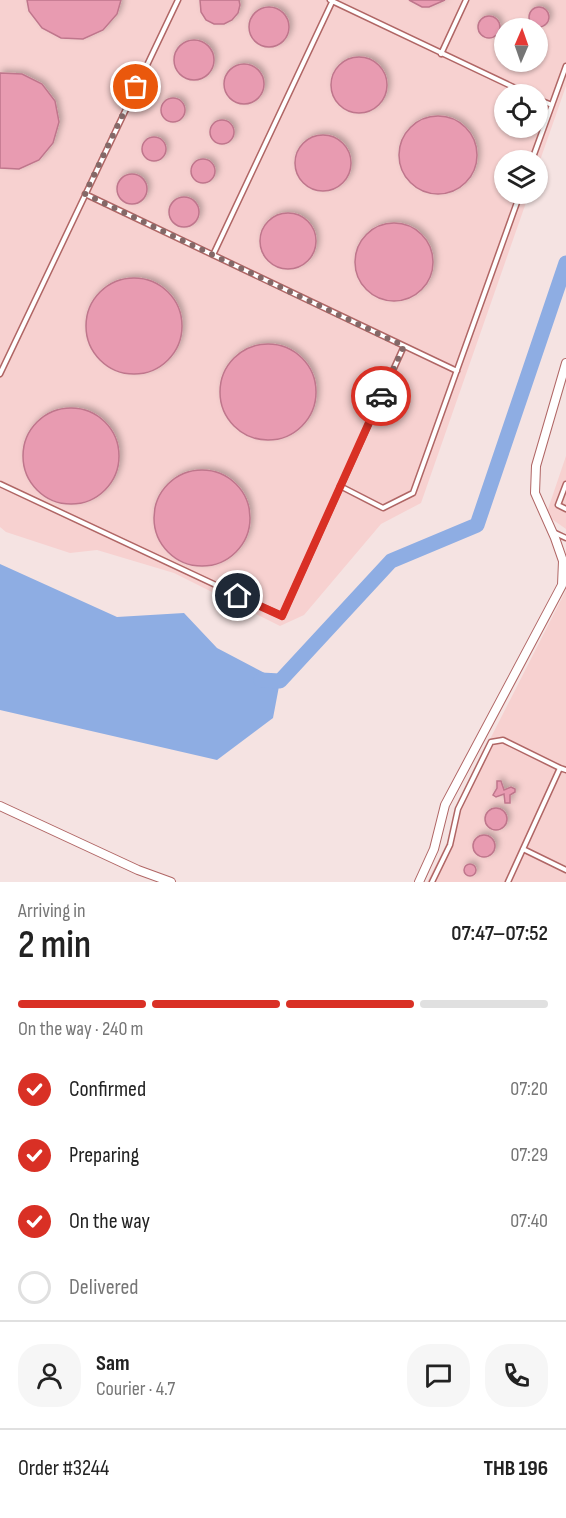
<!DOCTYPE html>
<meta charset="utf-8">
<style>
body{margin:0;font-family:"Sofia Sans Condensed",sans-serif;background:#f6f6f6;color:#222;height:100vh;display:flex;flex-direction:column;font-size:22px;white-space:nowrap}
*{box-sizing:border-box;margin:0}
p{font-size:20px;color:#767676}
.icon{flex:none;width:33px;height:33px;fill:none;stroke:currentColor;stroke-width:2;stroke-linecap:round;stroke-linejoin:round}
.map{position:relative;height:882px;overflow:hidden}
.side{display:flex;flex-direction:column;background:#fff;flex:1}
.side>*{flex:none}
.needle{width:39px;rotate:2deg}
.tools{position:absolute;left:494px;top:18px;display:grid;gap:12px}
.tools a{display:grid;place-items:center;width:54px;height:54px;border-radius:50%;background:#fff;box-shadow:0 2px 4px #0004;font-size:30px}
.pin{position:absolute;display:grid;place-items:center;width:51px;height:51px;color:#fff;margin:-26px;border:3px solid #fff;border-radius:50%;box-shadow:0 2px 6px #0007}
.courier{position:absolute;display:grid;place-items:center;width:60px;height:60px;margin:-30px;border:4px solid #d93025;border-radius:50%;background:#fff;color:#222;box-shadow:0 2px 8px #0007}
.headline em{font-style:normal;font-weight:600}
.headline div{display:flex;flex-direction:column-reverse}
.headline{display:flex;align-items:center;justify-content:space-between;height:102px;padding:0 18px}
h1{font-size:39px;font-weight:600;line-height:45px}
.bar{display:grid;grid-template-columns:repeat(4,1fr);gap:9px 6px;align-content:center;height:72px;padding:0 18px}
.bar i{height:8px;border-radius:4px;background:#e0e0e0}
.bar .on{background:#d93025}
.bar p{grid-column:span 4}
.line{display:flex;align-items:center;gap:15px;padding:0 18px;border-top:2px solid #e0e0e0}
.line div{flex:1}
.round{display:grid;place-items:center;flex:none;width:63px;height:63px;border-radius:24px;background:#f6f6f6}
ol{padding:0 18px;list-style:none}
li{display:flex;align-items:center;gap:18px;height:66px}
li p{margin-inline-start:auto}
li .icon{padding:6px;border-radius:50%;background:#d93025;color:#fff;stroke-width:4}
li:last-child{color:#767676}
li i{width:33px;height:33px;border:3px solid #e0e0e0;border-radius:50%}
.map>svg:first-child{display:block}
.built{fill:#f7d1d0;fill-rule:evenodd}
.water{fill:#8eade3}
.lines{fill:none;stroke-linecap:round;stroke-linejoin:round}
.river{stroke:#8eade3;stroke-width:15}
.building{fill:#e89bb1;stroke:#bf768c;stroke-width:1.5;filter:url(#shadow)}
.lane-casing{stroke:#b06665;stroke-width:7}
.street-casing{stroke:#b06665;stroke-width:10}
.lane{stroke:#fff;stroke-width:4}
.street{stroke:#fff;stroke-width:8}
.done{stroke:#846968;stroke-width:6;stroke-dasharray:0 10.8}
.route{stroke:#d93025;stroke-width:8}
</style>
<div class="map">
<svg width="566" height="882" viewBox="0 0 566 882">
<defs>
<filter id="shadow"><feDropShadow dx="3" dy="-3" stdDeviation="3" flood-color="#0004"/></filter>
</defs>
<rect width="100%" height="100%" fill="#f5e3e2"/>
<path class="built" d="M 0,0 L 566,0 L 566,86 L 537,169 L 537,160 L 504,160 L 504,194 L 529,194 L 421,503 L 381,524 L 304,615 L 280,626 L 174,573 L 97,550 L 70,553 L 6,532 L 0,527 ZM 504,28 L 537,28 L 537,62 L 504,62 ZM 504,94 L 537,94 L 537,128 L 504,128 Z
M 566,456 L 566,529 L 546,515 Z
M 566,590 L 566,882 L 427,882 L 449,839 L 456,806 Z"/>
<path class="water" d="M 0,564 L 117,617 L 184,613 L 217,648 L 280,681 L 273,718 L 217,760 L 0,710 Z"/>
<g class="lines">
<path class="river" d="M 261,680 L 280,681 L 391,561 L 477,525 L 566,263"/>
</g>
<path class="building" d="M 27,0 L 121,0 L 117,14 L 103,30 L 83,39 L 61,38 L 42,28 L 29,11 Z
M 200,0 L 239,0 L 240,5 L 238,13 L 232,20 L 224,24 L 214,24 L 206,20 L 201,12 Z
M 409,0 L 445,0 L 429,7 L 422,7 Z
M249 27a20 20 0 1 1 40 0a20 20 0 1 1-40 0Z
M529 17a10 10 0 1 1 20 0a10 10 0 1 1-20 0Z
M478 27a11 11 0 1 1 22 0a11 11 0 1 1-22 0Z
M174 60a20 20 0 1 1 40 0a20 20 0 1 1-40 0Z
M331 85a28 28 0 1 1 56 0a28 28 0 1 1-56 0Z
M224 84a20 20 0 1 1 40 0a20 20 0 1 1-40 0Z
M 0,73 L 22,74 L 42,84 L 55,101 L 59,122 L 53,143 L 39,160 L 19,169 L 0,168 Z
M161 110a12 12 0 1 1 24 0a12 12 0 1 1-24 0Z
M399 155a39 39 0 1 1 78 0a39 39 0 1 1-78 0Z
M210 132a12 12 0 1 1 24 0a12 12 0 1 1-24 0Z
M295 163a28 28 0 1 1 56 0a28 28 0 1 1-56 0Z
M142 149a12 12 0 1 1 24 0a12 12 0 1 1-24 0Z
M191 171a12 12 0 1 1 24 0a12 12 0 1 1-24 0Z
M117 189a15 15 0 1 1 30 0a15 15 0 1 1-30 0Z
M169 212a15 15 0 1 1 30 0a15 15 0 1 1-30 0Z
M260 241a28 28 0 1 1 56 0a28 28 0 1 1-56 0Z
M355 262a39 39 0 1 1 78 0a39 39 0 1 1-78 0Z
M86 326a48 48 0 1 1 96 0a48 48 0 1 1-96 0Z
M220 392a48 48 0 1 1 96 0a48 48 0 1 1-96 0Z
M23 456a48 48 0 1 1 96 0a48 48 0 1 1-96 0Z
M154 518a48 48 0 1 1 96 0a48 48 0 1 1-96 0Z
M 497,781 L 501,781 L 504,790 L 511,787 L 515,789 L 515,792 L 510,795 L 510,803 L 505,803 L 504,794 L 496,797 L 493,795 L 497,788 Z
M485 819a11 11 0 1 1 22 0a11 11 0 1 1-22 0Z
M473 846a11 11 0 1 1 22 0a11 11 0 1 1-22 0Z
M464 870a6 6 0 1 1 12 0a6 6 0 1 1-12 0Z"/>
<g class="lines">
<defs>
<path id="lane" d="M 330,0 L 528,94
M 441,54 L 466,0
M 537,99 L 552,105
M 532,160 L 566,66
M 85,194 L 457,371
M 213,255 L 333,0
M 0,374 L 178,0
M 0,484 L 282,616 L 404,346
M 566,484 L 558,505 L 566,509
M 340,486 L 383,508 L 413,493 L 520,194
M 553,532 L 566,538
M 523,849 L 566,870
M 432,882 L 450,845 L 458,809 L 491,742 L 503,740 L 560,768
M 508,882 L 560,768 L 566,770"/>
<path id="street" d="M 0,806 L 138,870 L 171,882
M 419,882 L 434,849 L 445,805 L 562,585 L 563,561 L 555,538 L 535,493 L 536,466 L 566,363"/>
</defs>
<use href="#lane" class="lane-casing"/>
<use href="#street" class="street-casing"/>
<use href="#lane" class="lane"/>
<use href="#street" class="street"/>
</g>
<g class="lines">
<path class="done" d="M 136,87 L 85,194 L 404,346 L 381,396"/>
<path class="route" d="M 238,596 L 282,616 L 381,396"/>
</g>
</svg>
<div class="tools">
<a><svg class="needle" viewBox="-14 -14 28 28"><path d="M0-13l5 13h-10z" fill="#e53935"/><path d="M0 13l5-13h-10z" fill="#767676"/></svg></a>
<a><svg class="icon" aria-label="locate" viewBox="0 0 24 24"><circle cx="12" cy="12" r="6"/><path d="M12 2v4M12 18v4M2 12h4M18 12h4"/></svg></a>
<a><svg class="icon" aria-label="layers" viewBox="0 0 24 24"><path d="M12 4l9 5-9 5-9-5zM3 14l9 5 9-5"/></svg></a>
</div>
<div class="pin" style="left:136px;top:87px;background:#ea580c"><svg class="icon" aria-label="bag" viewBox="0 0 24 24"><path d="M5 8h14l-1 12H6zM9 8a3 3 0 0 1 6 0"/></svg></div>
<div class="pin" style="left:238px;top:596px;background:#1f2937"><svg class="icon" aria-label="home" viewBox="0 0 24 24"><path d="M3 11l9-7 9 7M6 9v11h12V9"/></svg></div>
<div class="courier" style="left:381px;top:396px"><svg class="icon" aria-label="car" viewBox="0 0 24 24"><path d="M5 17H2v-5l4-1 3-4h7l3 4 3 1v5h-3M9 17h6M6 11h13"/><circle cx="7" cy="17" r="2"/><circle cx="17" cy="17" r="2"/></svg></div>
</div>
<section class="side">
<div class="headline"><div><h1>2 min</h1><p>Arriving in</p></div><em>07:47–07:52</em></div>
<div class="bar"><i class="on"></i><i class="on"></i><i class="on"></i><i></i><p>On the way · 240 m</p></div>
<ol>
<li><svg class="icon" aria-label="check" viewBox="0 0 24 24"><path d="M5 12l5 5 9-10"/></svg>Confirmed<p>07:20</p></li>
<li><svg class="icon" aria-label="check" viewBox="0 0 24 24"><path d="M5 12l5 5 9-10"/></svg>Preparing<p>07:29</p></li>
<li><svg class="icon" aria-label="check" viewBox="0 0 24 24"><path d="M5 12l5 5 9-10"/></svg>On the way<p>07:40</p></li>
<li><i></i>Delivered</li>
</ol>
<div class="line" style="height:108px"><a class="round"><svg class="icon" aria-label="person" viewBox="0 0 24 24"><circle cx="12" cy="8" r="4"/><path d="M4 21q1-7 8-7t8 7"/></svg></a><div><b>Sam</b><p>Courier · 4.7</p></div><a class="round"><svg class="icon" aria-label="chat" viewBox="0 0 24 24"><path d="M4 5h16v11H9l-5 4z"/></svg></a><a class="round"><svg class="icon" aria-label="phone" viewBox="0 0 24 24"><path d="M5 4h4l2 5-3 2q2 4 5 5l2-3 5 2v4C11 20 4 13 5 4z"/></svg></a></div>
<div class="line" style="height:78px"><div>Order #3244</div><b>THB 196</b></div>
</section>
